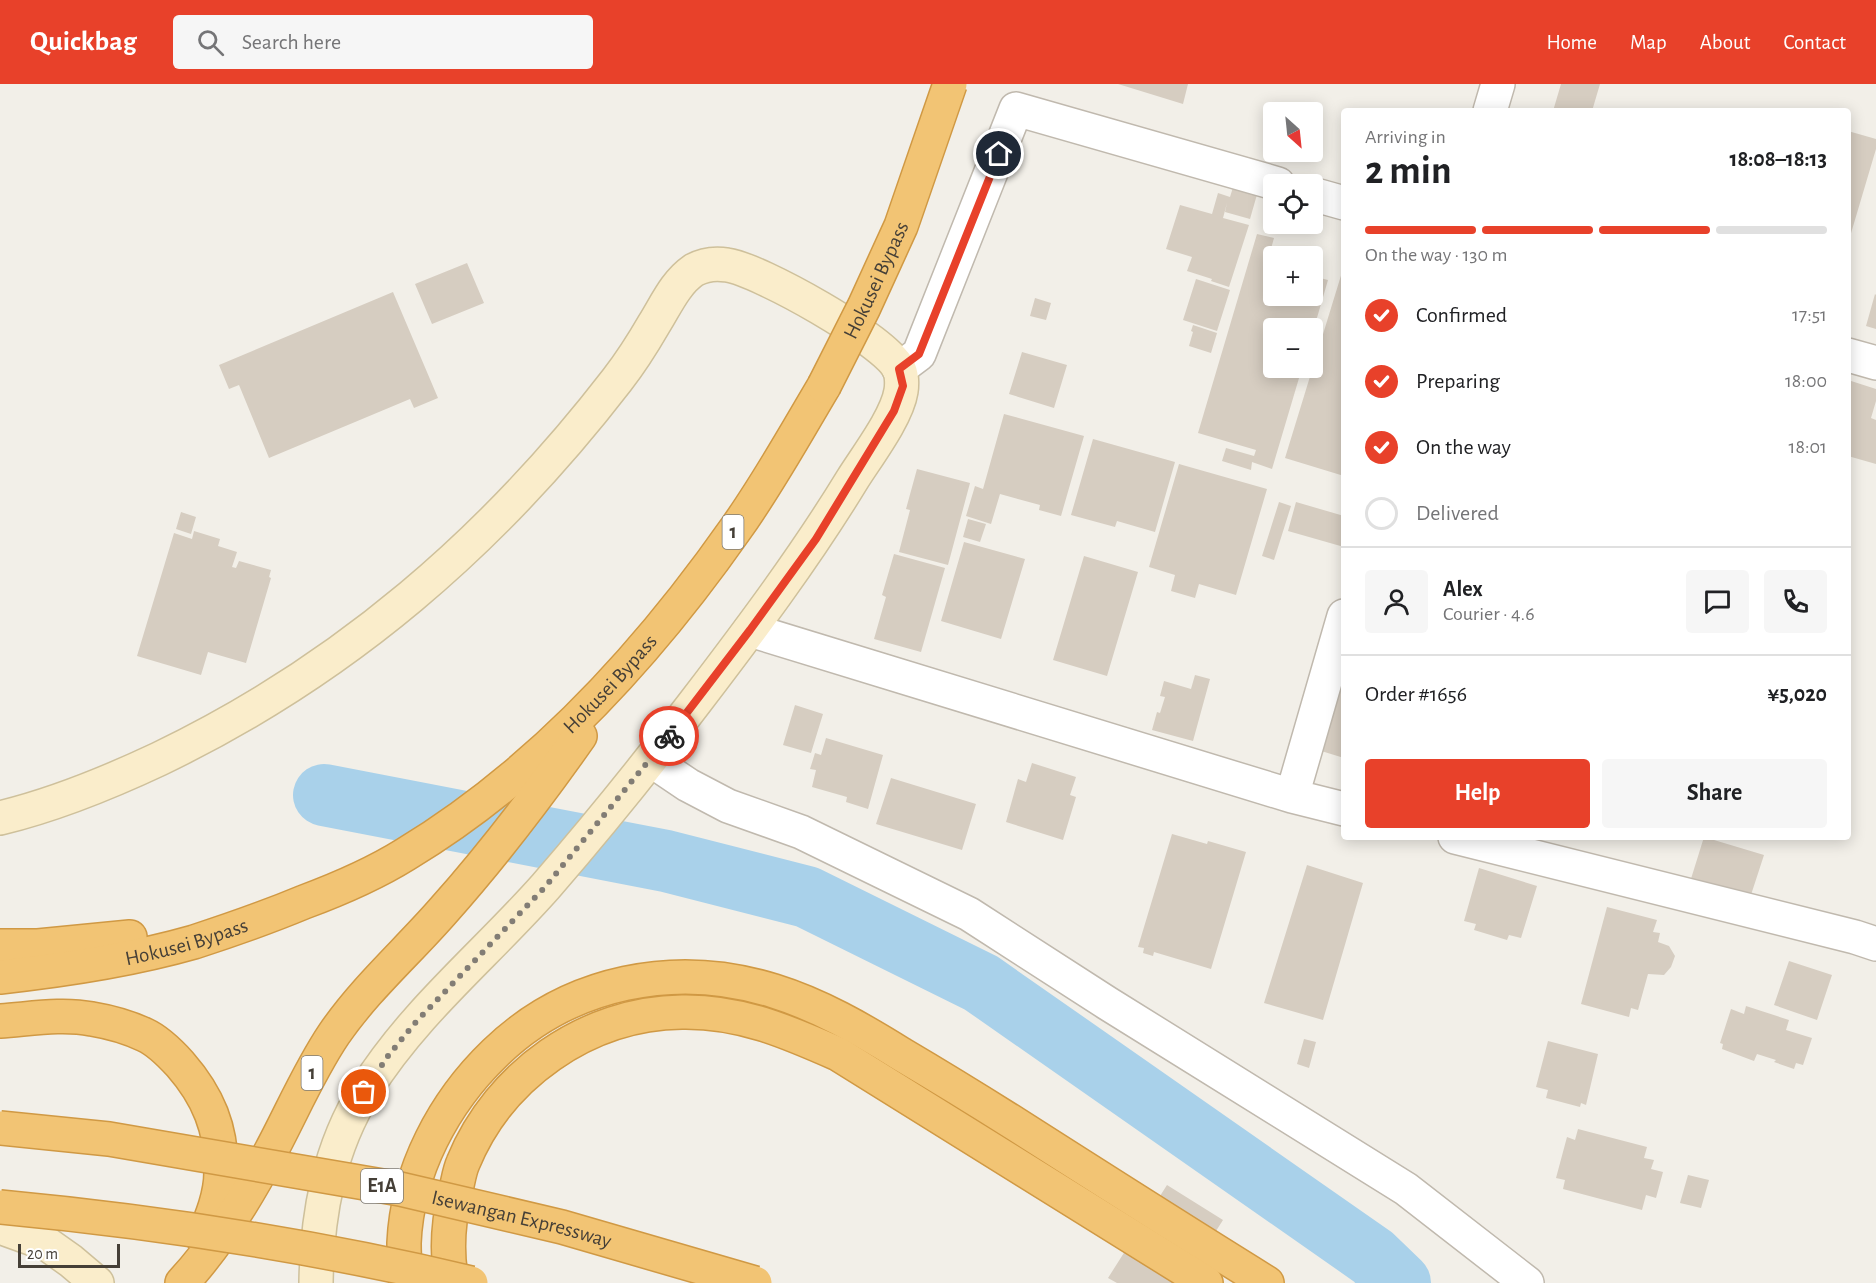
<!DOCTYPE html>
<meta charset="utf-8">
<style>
body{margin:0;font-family:"Alegreya Sans",sans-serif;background:#f6f6f6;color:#202124;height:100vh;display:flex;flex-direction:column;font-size:22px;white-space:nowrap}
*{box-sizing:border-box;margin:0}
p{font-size:20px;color:#757577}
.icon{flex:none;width:33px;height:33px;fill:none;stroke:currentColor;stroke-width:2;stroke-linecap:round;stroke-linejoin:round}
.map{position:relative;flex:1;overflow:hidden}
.panel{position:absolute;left:1341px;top:24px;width:510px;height:732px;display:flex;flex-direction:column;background:#fff;border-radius:6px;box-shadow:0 3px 15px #0003}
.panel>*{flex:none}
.needle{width:39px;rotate:153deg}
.fabs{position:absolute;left:1263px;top:18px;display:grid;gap:12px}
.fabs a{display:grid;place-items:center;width:60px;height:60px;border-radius:6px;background:#fff;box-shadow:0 3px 15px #0003;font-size:30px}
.scale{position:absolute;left:18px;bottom:15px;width:102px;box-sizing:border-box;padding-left:6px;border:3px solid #453f37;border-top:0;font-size:16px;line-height:21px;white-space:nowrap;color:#453f37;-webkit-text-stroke:4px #fff;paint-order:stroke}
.pin{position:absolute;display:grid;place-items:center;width:51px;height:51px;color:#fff;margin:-26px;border:3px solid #fff;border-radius:50%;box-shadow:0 2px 6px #0007}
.courier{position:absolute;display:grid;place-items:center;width:60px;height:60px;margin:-30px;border:4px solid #e8412a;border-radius:50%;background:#fff;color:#222;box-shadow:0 2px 8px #0007}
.headline em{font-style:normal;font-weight:700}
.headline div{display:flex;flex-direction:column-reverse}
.headline{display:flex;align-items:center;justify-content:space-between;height:102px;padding:0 24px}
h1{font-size:39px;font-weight:700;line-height:45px}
.bar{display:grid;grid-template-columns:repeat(4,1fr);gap:9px 6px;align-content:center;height:72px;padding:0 24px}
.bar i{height:8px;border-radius:4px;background:#e0e0e0}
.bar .active{background:#e8412a}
.bar p{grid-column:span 4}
.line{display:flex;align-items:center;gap:15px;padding:0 24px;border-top:2px solid #e0e0e0}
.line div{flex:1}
.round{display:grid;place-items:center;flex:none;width:63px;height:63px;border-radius:6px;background:#f6f6f6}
ol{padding:0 24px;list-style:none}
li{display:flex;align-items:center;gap:18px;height:66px}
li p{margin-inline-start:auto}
li .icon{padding:6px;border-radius:50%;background:#e8412a;color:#fff;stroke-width:4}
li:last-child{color:#757577}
li i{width:33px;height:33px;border:3px solid #e0e0e0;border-radius:50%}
.primary-button{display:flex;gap:12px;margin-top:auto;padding:12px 24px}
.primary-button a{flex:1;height:69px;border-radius:6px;background:#e8412a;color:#fff;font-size:24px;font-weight:700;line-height:69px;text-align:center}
.primary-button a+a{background:#f6f6f6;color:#202124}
header{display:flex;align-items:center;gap:36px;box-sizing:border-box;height:84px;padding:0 30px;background:#e8412a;color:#fff}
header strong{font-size:28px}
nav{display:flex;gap:33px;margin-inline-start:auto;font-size:21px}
.search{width:420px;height:54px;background:#f6f6f6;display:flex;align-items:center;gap:15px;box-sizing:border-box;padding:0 21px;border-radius:6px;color:#757577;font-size:22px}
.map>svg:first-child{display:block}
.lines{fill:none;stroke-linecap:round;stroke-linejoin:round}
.river{stroke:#a9d1ea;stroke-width:62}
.building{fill:#d6cdc1}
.street-casing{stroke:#c0b9ae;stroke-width:36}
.secondary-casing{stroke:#cec09b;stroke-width:36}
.highway-casing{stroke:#d09944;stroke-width:36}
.street{stroke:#fff;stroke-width:33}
.secondary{stroke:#faedcb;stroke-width:33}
.highway{stroke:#f2c474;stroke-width:33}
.highway-bridge-casing{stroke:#d09944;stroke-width:36;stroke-linecap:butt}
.highway-bridge{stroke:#f2c474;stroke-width:33}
.done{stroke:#827d75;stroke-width:6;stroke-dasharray:0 10.8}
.route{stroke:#e8412a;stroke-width:8}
.labels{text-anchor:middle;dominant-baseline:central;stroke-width:6;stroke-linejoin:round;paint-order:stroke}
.shield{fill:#fff;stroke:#7d7973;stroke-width:1.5}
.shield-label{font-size:20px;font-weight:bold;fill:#453f37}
.street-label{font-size:21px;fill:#453f37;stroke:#fff}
</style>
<header>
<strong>Quickbag</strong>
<div class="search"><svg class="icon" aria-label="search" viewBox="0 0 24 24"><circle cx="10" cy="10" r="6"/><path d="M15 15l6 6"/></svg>Search here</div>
<nav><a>Home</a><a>Map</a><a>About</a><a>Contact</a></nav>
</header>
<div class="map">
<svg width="1876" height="1199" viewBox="0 0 1876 1199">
<rect width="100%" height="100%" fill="#f2efe8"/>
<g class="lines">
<path class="river" d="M 324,711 L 666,777 L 807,813 L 981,899 L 1373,1173 L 1400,1199"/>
</g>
<path class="building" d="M 1118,0 L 1188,0 L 1183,20 Z
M 1561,0 L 1600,0 L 1592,27 L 1553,27 Z
M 1848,47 L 1876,55 L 1876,65 L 1849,156 Z
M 1234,100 L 1258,107 L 1250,135 L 1225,128 L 1227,119 L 1223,134 L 1249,141 L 1229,203 L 1211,197 L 1212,195 L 1187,187 L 1192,173 L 1166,165 L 1180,121 L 1212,130 L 1218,109 L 1230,113 Z
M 1257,150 L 1274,154 L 1267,179 L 1274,181 L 1274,212 L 1312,212 L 1312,192 L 1328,196 L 1314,244 L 1274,244 L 1274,284 L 1302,284 L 1272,385 L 1252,378 L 1251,386 L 1222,377 L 1226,364 L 1254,372 L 1256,366 L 1198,349 Z
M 467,179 L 484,219 L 432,240 L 415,200 Z
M 1343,185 L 1344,185 L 1344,392 L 1285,374 Z
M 1196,195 L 1230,206 L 1217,247 L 1183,236 Z
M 393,208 L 438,314 L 414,324 L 410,315 L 269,374 L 239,301 L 229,305 L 219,281 Z
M 1875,210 L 1876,211 L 1876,245 L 1866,242 Z
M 1035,214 L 1051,219 L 1046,236 L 1030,232 Z
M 1193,241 L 1217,249 L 1211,269 L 1189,262 L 1193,248 L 1191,247 Z
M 1022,268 L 1067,281 L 1054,324 L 1009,310 Z
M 1848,296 L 1876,305 L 1876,317 L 1871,334 L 1876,336 L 1876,380 L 1848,372 Z
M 1004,330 L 1084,352 L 1061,432 L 1039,426 L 1040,421 L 1000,410 L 991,440 L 966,432 L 975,402 L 983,405 Z
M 1093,355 L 1175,378 L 1155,448 L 1117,437 L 1115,443 L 1071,431 Z
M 1179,380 L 1267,405 L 1236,511 L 1199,500 L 1195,514 L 1171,507 L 1175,491 L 1149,483 Z
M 917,385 L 970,399 L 948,481 L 899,468 L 910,426 L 906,425 Z
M 1279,418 L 1291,422 L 1274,476 L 1262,472 Z
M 1296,418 L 1344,432 L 1344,463 L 1288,447 Z
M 181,428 L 196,433 L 191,450 L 176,445 Z
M 968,435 L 986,440 L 980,458 L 963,453 Z
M 194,447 L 220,455 L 218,462 L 237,468 L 232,483 L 236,484 L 239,477 L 271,486 L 269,493 L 271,494 L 246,579 L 208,568 L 201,591 L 137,572 L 174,449 L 192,455 Z
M 964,458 L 1025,475 L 1001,555 L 941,537 Z
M 894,470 L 945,484 L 921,568 L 874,555 L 886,513 L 882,511 Z
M 1084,472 L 1138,488 L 1107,592 L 1053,576 Z
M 1344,580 L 1344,674 L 1318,666 Z
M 1195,591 L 1210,595 L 1193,657 L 1152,646 L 1157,628 L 1160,629 L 1165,613 L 1160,612 L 1164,597 L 1191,605 Z
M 795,621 L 823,630 L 811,669 L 783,661 Z
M 826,654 L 883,671 L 868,725 L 846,718 L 847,713 L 812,703 L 816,686 L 810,685 L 815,669 L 821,671 Z
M 1032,679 L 1076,693 L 1070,711 L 1076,713 L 1063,756 L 1006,738 L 1018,695 L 1026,698 Z
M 891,694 L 976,720 L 962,766 L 876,740 Z
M 1172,750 L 1207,760 L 1208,757 L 1246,768 L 1211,885 L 1154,868 L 1153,872 L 1143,869 L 1144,864 L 1138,863 Z
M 1704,753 L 1764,771 L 1749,817 L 1690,798 Z
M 1307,781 L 1363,799 L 1323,936 L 1264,919 Z
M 1479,784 L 1537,802 L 1521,854 L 1509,851 L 1507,856 L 1474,846 L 1476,840 L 1464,837 Z
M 1607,823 L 1657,836 L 1653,848 L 1660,849 L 1658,858 L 1669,862 L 1675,872 L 1671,883 L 1664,891 L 1648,890 L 1638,926 L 1631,924 L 1629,933 L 1581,920 Z
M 1789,877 L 1832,891 L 1817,936 L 1774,921 Z
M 1746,922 L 1789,936 L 1786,946 L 1812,954 L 1803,981 L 1796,979 L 1794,985 L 1774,978 L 1776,976 L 1757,970 L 1754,977 L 1722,965 L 1723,960 L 1720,959 L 1731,925 L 1744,930 Z
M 1304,955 L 1316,958 L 1309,984 L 1297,980 Z
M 1548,957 L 1598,970 L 1586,1021 L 1581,1019 L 1580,1023 L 1546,1014 L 1548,1006 L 1536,1003 Z
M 1578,1045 L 1647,1063 L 1644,1074 L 1654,1076 L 1651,1085 L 1663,1088 L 1656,1114 L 1646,1111 L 1642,1126 L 1563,1105 L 1565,1096 L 1556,1094 L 1567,1053 L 1575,1056 Z
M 1688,1091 L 1709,1096 L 1701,1124 L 1680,1119 Z
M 1167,1101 L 1223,1136 L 1183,1199 L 1117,1199 L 1108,1194 Z"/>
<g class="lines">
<defs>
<path id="street" d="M 1490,27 L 1498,0
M 1312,110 L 1344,119
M 1848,271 L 1876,279
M 899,285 L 919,270 L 1016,25 L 1278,100
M 750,546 L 1292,712 L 1344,725
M 651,676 L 688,701 L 728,722 L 801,748 L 969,830 L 1107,919 L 1406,1105 L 1527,1199
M 1292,712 L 1344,532
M 1455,753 L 1855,853 L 1876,860"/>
<path id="secondary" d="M 0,734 C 54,721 108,699 159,675 C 344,586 492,458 617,296 C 631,278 643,259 654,240 C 666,221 675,199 694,186 C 705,180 715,179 727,181 C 758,185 887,257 899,285 C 902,290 902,301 901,307 C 897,333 867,372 852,396 C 805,473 751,545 696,617 C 648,680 598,742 546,802 C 486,870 415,927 366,1005 C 329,1064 317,1130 316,1199
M 0,1143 L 47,1160 L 71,1177 L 97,1199"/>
<g id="highway">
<path d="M 0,862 L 38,862 L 130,853"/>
<path id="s1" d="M 0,893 C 65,886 131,876 194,858 C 231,846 268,833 304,818 C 339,805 374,790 406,770 C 540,689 648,570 737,443 C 769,398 796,349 824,302"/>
<path d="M 0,937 C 30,935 62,929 92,935 C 110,938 128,943 145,951 C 158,957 170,969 180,980 C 208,1012 222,1045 221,1088 C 221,1111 212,1133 203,1154"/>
<path d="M 182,1199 C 216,1162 248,1111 271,1067 C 292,1028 309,987 334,950 C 365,905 406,869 442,828 C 492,772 537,713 580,652"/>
<path d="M 406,1199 C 405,1186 404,1172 404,1159 C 407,1087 444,1018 495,969 C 569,897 676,876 774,907 C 819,921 861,945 901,970 C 940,993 979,1017 1017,1041 C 1100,1094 1183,1147 1267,1199"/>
<path d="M 452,1199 C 446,1169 448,1139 455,1109 C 458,1099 459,1088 463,1079 C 499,991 587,929 682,928 C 740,927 786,947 838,970 L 1206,1199"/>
</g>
</defs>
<use href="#street" class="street-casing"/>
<use href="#secondary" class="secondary-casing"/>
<use href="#highway" class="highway-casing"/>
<use href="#street" class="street"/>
<use href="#secondary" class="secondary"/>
<use href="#highway" class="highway"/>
<defs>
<g id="highway-bridge">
<path id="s2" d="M 824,302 L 864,223 L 901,142 L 950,0"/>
<path id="s3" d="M 0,1044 L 109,1055 L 400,1105 L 562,1143 L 755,1199"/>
<path d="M 0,1123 C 159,1138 316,1162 471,1199"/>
</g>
</defs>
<use href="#highway-bridge" class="highway-bridge-casing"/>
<use href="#highway-bridge" class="highway-bridge"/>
</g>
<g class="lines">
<path class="done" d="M 364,1008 L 388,972 L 415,939 L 545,803 L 669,652"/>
<path class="route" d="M 669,652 L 750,546 L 816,455 L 894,327 L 903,302 L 899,285 L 919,270 L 999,70"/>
</g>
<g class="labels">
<g class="shield">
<rect x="722.5" y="431" width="21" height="34" rx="4.5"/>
<rect x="301.5" y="972" width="21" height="34" rx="4.5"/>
<rect x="361" y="1085" width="42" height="34" rx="4.5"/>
</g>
<g class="shield-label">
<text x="733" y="448">1</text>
<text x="312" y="989">1</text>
<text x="382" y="1102">E1A</text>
</g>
<g class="street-label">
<text stroke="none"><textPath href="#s2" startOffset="118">Hokusei Bypass</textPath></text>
<text stroke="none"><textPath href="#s1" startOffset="694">Hokusei Bypass</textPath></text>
<text stroke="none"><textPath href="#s1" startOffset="190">Hokusei Bypass</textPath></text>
<text stroke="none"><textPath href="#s3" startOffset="530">Isewangan Expressway</textPath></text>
</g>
</g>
</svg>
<div class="fabs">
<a><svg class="needle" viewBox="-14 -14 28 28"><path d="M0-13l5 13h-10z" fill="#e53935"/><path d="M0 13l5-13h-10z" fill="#757577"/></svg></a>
<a><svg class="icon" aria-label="locate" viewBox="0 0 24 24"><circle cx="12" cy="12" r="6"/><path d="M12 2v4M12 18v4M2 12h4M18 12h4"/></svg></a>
<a>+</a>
<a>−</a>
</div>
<div class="scale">20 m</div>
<div class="pin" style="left:364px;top:1008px;background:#ea580c"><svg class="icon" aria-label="bag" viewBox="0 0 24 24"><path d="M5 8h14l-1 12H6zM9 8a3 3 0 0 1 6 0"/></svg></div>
<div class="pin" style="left:999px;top:70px;background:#1f2937"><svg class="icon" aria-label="home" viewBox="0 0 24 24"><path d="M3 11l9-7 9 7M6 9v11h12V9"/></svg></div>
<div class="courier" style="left:669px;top:652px"><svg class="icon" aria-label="bike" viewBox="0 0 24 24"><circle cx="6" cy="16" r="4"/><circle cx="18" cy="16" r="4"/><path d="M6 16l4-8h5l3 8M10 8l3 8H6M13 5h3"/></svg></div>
<section class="panel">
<div class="headline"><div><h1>2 min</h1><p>Arriving in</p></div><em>18:08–18:13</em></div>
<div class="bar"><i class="active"></i><i class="active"></i><i class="active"></i><i></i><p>On the way · 130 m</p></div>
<ol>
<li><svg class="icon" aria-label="check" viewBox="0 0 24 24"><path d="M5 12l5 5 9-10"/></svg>Confirmed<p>17:51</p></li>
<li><svg class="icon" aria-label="check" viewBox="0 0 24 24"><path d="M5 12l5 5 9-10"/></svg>Preparing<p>18:00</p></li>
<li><svg class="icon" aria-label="check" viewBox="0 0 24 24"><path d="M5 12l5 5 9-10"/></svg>On the way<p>18:01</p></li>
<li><i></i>Delivered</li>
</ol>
<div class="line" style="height:108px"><a class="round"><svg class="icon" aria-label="person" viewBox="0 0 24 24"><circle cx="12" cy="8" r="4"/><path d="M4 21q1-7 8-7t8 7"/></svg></a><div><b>Alex</b><p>Courier · 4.6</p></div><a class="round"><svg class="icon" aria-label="chat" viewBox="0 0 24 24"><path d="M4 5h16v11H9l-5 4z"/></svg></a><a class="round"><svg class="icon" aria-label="phone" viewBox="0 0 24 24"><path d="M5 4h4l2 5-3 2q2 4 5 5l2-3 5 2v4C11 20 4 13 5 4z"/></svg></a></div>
<div class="line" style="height:78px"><div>Order #1656</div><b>¥5,020</b></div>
<div class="primary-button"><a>Help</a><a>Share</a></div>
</section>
</div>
